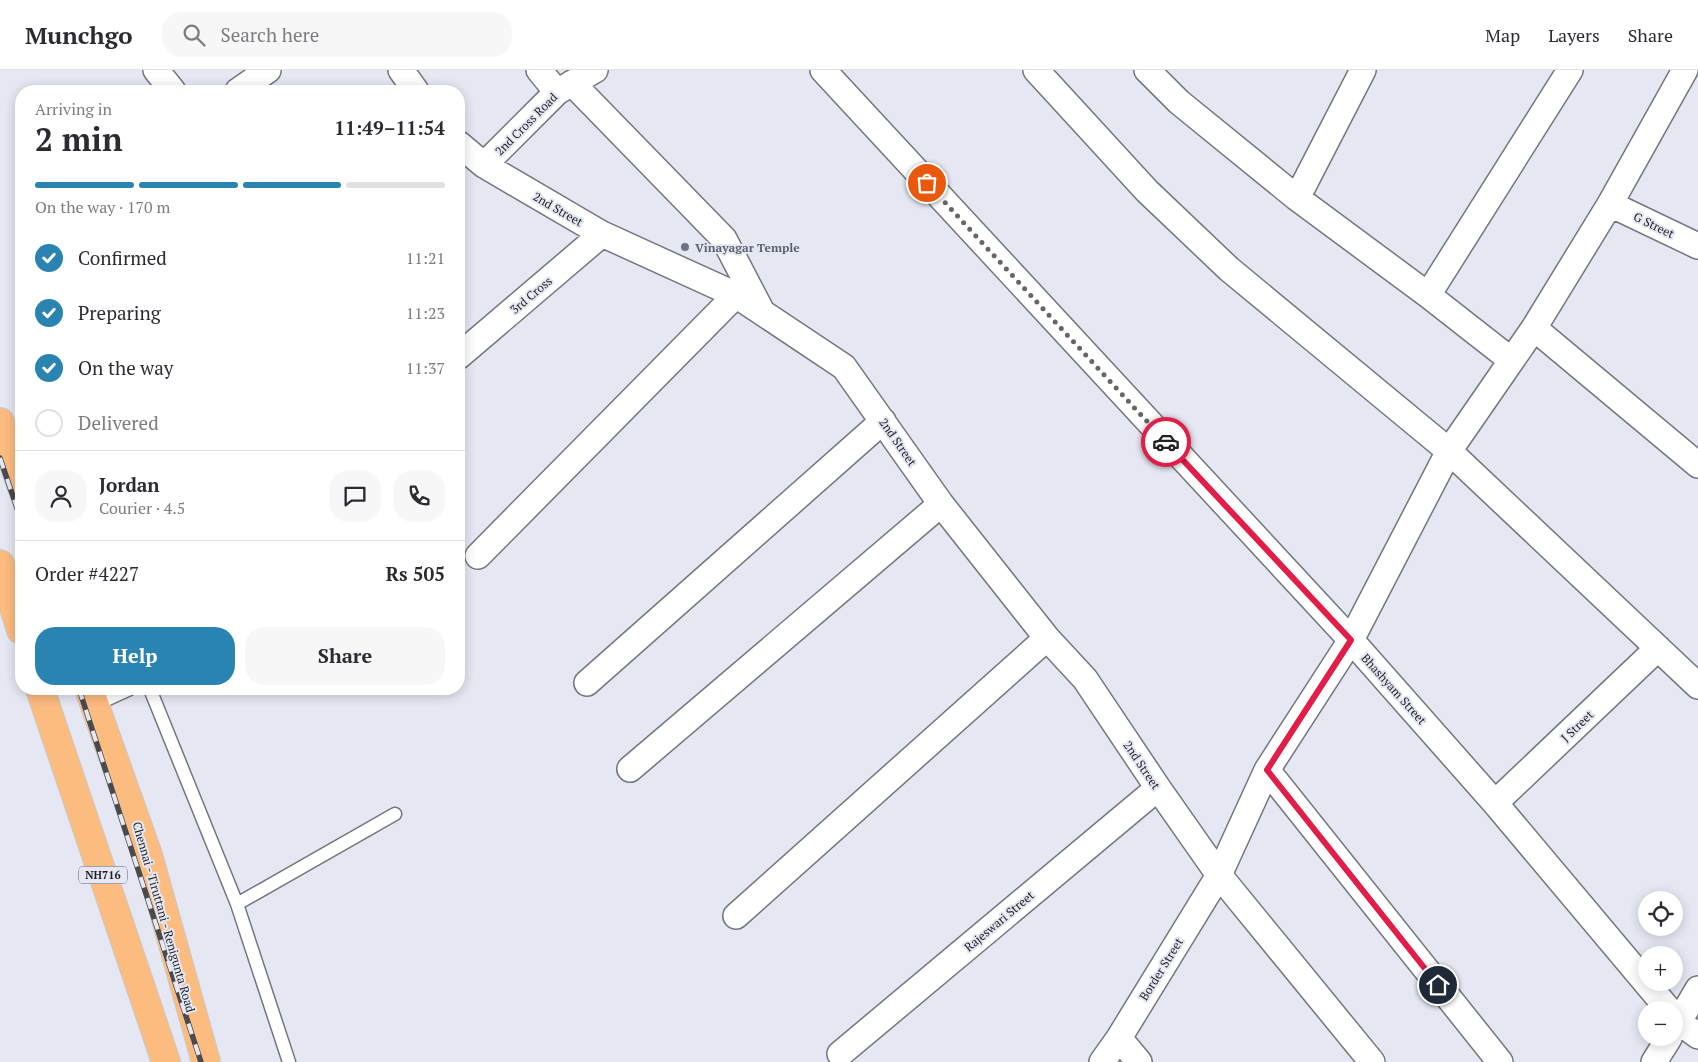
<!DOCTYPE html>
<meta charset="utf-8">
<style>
body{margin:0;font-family:"PT Serif",serif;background:#f7f7f7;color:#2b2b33;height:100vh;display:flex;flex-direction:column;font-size:19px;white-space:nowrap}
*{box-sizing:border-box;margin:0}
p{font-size:16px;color:#7c7c81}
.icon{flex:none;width:28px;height:28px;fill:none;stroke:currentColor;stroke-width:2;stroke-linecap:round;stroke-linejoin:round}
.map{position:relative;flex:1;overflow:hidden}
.panel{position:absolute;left:15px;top:15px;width:450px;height:610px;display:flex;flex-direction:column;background:#fff;border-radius:20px;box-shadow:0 2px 12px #0003}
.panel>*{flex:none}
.fabs{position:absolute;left:1638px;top:821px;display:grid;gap:10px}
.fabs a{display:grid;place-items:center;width:45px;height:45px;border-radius:50%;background:#fff;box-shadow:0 2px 12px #0003;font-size:25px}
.pin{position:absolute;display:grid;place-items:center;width:42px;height:42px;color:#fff;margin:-21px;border:2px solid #fff;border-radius:50%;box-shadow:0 1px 5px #0007}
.courier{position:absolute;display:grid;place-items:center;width:50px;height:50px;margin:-25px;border:4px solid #e11d48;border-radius:50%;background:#fff;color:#222;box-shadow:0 1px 6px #0007}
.headline em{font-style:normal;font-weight:600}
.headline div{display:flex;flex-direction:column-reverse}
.headline{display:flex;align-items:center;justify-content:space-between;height:85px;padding:0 20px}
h1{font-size:32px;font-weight:600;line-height:38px}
.bar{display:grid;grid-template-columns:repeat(4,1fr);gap:8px 5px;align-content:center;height:60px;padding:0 20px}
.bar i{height:6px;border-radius:4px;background:#e1e1e2}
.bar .active{background:#2a84b2}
.bar p{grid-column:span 4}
.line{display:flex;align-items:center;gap:12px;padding:0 20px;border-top:1px solid #e1e1e2}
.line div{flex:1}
.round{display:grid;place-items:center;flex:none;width:52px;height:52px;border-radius:20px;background:#f7f7f7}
ol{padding:0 20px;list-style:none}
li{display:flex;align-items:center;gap:15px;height:55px}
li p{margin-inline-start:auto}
li .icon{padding:5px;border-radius:50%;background:#2a84b2;color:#fff;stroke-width:4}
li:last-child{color:#7c7c81}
li i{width:28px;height:28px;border:2px solid #e1e1e2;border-radius:50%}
.cta{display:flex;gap:10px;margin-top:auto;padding:10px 20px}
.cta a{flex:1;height:58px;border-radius:20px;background:#2a84b2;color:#fff;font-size:20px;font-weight:600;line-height:58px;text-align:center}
.cta a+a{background:#f7f7f7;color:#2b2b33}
header{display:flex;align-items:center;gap:30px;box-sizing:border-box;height:70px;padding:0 25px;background:#fff;border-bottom:1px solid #e1e1e2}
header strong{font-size:24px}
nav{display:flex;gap:28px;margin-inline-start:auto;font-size:18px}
.search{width:350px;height:45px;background:#f7f7f7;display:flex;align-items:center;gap:12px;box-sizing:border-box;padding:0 18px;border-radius:20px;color:#7c7c81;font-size:19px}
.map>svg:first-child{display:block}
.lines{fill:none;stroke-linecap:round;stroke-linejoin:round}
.lane-casing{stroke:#73767f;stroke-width:15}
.street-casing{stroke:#73767f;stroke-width:28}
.highway-casing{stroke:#c9c9ca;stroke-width:30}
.lane{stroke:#fff;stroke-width:12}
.street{stroke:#fff;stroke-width:25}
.highway{stroke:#fcbb7f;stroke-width:28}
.rail-casing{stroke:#484a4f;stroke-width:5.5}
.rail{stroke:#e5e8f3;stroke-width:4;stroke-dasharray:11;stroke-linecap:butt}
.done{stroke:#64666c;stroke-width:5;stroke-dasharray:0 9}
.route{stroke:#e11d48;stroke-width:6}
.worship-dot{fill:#6b7280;stroke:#e5e8f3;stroke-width:2}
.labels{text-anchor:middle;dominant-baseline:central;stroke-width:4;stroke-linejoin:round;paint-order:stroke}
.shield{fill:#e5e8f3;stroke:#5a5c62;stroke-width:1}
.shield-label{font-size:11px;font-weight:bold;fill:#1f2024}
.street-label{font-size:12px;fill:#1f2024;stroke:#e5e8f3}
.worship-label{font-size:12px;font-weight:bold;fill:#5b616d;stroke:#e5e8f3;text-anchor:start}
</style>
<header>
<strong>Munchgo</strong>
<div class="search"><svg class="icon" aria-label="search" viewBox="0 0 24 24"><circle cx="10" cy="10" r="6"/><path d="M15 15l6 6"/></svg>Search here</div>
<nav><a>Map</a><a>Layers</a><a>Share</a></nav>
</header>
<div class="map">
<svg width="1698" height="992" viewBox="0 0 1698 992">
<rect width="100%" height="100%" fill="#e5e8f3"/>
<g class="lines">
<defs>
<path id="lane" d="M 150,619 L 237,834 L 289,992
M 95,635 L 130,619
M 237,834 L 395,744"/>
<path id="street" d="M 156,0 L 173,21
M 401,0 L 416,21
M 539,0 L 557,22
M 823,0 L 1351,570 L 1495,733 L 1669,940
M 1036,0 L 1147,121 L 1229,199 L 1449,381 L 1698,616
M 1147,0 L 1179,32 L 1297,128
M 1363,0 L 1297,128 L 1428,225 L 1511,290
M 572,13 L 724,169 L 761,240
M 238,21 L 268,0
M 459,74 L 484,95 L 602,164 L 736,225 L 844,297 L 941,434 L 1047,568 L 1085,609 L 1158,718 L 1219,805 L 1119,968 L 1102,992
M 484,95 L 557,22 L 595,0
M 1610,134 L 1698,176
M 1428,225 L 1570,0
M 1534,258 L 1698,395
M 459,286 L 602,164
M 478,486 L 736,225
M 587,613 L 883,351
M 630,699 L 941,434
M 1267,700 L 1500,992
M 1495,733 L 1658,578
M 736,846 L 1047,568
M 1674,945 L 1679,952 L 1698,966
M 1674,960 L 1698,919
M 1119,968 L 1139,992
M 840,984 L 1158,718
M 1372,992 L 1219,805 L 1267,700 L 1351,570 L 1449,381 L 1534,258 L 1610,134 L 1685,0
M 1654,992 L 1669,968"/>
<path id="highway" d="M 0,352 L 21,415
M 0,494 L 21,560
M 40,619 L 166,992
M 89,619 L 148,785 L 206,992"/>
</defs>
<use href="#lane" class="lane-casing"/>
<use href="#street" class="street-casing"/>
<use href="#highway" class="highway-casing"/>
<use href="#lane" class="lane"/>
<use href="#street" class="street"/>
<use href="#highway" class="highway"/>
<defs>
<path id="rail" d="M 0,388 L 21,450
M 79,619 L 201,992"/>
</defs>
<use href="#rail" class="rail-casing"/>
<use href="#rail" class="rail"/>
</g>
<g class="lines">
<path class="done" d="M 927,113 L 1166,372"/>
<path class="route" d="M 1166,372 L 1351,570 L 1267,700 L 1438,915"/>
</g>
<circle class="worship-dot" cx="685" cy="177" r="5"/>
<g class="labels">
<rect class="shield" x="79" y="796.5" width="48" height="17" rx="4"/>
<g class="shield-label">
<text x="103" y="805">NH716</text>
</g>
<g class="street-label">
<text transform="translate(526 54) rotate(-45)">2nd Cross Road</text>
<text transform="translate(558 139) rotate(30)">2nd Street</text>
<text transform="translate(1654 155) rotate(26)">G Street</text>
<text transform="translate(531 225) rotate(-40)">3rd Cross</text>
<text transform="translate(898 372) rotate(55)">2nd Street</text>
<text transform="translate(1394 619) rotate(48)">Bhashyam Street</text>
<text transform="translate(1577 656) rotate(-44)">J Street</text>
<text transform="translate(1142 695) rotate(56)">2nd Street</text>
<text transform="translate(164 847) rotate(74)">Chennai - Tiruttani - Renigunta Road</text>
<text transform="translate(999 851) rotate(-40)">Rajeswari Street</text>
<text transform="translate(1161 899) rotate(-58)">Border Street</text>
</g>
<g class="worship-label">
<text x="695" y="177">Vinayagar Temple</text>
</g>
</g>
</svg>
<div class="fabs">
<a><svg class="icon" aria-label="locate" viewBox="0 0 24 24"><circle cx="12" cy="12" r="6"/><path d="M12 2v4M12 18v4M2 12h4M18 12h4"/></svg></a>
<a>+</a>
<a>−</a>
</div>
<div class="pin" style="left:927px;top:113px;background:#ea580c"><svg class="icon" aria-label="bag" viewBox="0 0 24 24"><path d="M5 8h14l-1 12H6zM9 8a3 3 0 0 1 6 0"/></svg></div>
<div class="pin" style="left:1438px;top:915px;background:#1f2937"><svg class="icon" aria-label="home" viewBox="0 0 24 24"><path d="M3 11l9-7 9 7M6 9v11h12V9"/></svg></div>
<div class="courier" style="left:1166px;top:372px"><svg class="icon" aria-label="car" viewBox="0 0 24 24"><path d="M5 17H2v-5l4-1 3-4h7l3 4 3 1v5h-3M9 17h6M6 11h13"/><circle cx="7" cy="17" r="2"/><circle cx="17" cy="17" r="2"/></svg></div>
<section class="panel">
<div class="headline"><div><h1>2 min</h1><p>Arriving in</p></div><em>11:49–11:54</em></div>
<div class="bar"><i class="active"></i><i class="active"></i><i class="active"></i><i></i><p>On the way · 170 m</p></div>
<ol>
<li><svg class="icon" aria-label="check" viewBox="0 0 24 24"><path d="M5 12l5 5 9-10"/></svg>Confirmed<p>11:21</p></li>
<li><svg class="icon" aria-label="check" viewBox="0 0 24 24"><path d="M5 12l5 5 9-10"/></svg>Preparing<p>11:23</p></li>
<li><svg class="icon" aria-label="check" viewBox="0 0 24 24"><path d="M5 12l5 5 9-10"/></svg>On the way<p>11:37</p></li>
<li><i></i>Delivered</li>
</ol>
<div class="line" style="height:90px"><a class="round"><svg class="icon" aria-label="person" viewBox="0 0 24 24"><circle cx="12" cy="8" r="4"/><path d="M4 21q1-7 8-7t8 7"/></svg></a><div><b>Jordan</b><p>Courier · 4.5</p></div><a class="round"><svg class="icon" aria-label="chat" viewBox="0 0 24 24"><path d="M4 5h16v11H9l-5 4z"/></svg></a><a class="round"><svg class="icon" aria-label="phone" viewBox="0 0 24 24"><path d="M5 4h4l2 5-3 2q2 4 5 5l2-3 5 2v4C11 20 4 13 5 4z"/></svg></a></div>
<div class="line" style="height:65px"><div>Order #4227</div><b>Rs 505</b></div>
<div class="cta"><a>Help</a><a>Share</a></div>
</section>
</div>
